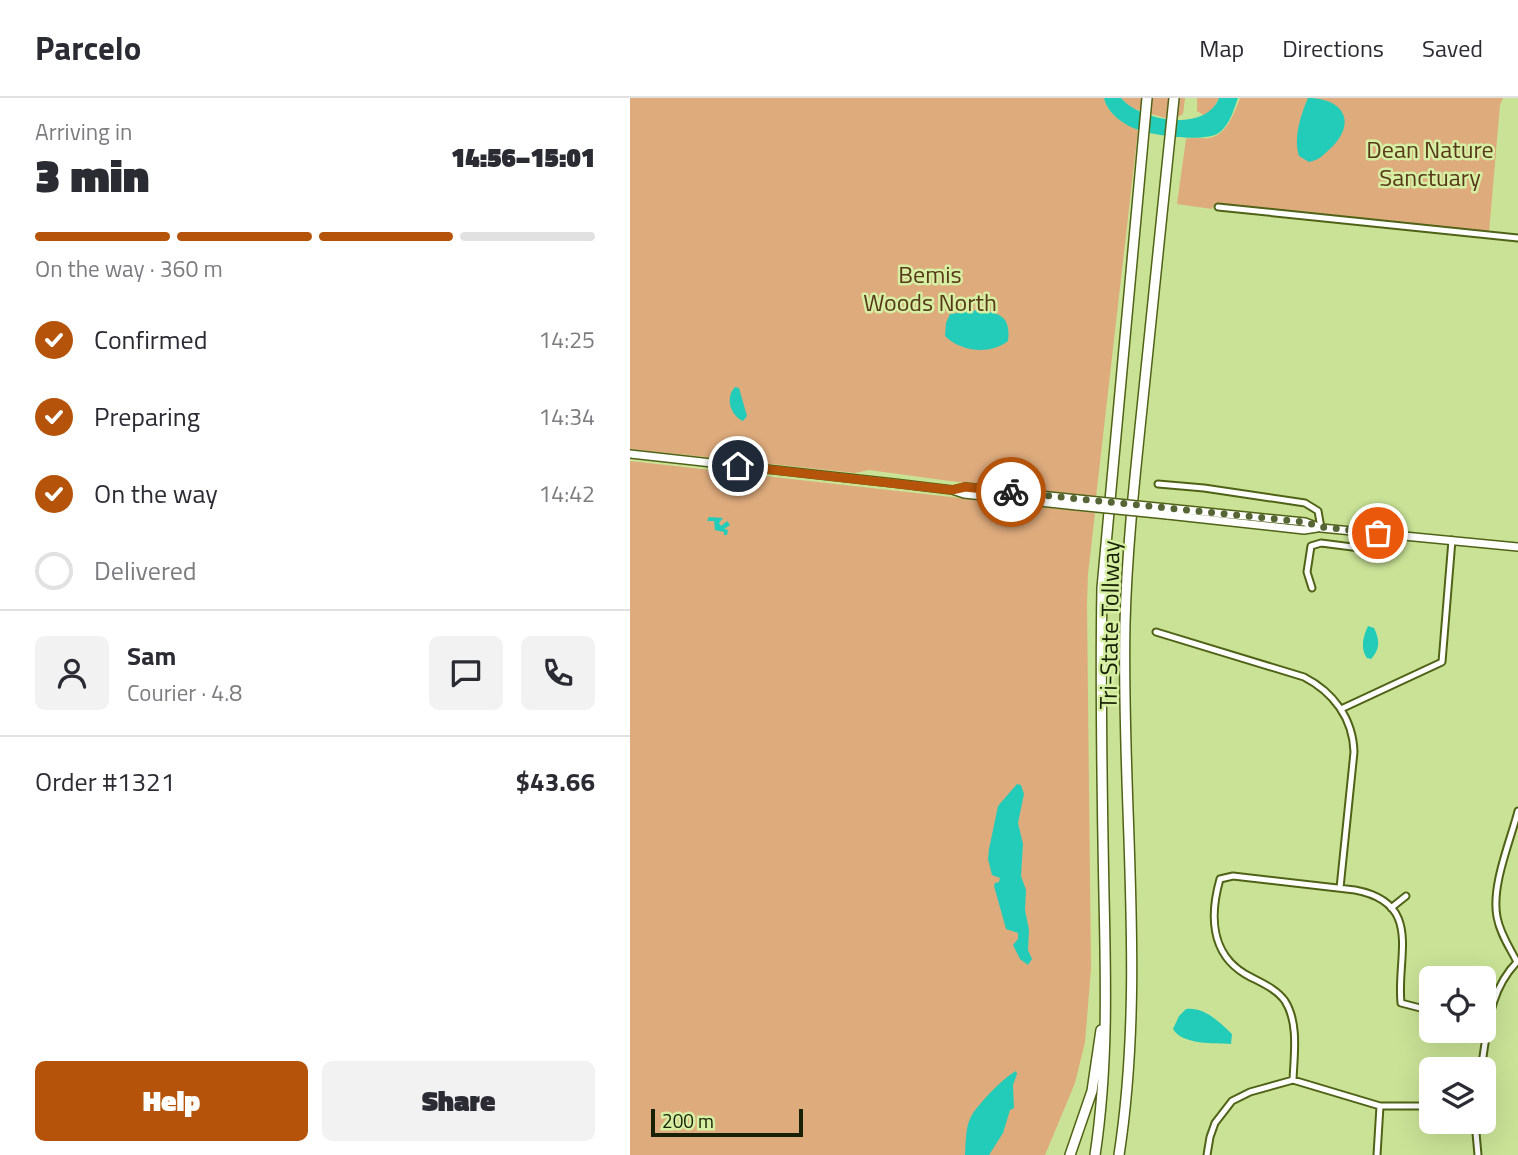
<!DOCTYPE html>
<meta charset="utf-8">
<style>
body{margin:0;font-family:"Titillium Web",sans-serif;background:#f2f2f3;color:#2b2b33;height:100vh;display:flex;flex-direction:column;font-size:26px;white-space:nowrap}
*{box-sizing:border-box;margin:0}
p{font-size:23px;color:#7c7c81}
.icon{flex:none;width:38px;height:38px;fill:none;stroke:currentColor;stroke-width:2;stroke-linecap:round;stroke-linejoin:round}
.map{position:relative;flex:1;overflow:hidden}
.side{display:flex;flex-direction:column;background:#fff;width:630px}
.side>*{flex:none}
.fabs{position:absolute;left:789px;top:868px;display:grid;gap:14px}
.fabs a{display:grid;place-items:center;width:77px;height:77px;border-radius:10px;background:#fff;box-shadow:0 7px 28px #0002;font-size:35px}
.scale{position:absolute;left:21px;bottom:18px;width:152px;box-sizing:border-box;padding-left:7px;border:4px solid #182103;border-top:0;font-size:19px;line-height:24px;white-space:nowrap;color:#182103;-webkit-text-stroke:5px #d6efa3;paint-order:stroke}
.pin{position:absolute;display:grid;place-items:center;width:60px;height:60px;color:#fff;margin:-30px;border:4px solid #fff;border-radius:50%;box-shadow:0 2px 7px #0007}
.courier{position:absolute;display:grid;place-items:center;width:70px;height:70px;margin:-35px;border:5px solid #b45309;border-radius:50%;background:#fff;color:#222;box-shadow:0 2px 9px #0007}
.summary em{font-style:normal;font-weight:800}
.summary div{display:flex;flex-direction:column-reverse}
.summary{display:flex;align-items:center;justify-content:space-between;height:119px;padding:0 35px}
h1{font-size:46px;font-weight:800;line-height:52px}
.bar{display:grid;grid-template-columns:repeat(4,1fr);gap:10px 7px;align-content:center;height:84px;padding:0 35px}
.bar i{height:9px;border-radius:5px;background:#e1e1e2}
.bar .on{background:#b45309}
.bar p{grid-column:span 4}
.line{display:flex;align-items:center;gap:18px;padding:0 35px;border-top:2px solid #e1e1e2}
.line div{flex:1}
.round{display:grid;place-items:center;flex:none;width:74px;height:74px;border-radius:10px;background:#f2f2f3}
ol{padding:0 35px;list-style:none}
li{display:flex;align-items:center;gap:21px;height:77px}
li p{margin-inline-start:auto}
li .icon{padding:7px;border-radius:50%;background:#b45309;color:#fff;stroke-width:4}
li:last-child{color:#7c7c81}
li i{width:38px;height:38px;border:4px solid #e1e1e2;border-radius:50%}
.cta{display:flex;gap:14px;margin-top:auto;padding:14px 35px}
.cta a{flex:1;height:80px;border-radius:10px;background:#b45309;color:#fff;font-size:28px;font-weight:800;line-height:80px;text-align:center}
.cta a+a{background:#f2f2f3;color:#2b2b33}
header{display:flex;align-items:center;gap:42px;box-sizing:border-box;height:98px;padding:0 35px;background:#fff;border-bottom:2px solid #e1e1e2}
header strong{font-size:33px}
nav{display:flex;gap:38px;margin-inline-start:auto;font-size:24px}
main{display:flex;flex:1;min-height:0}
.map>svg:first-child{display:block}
.green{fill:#deab7d}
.water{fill:#22ccb9}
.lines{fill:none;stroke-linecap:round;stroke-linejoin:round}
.minor-casing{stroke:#4f6216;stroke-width:9}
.secondary-casing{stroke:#4f6216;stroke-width:10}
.motorway-casing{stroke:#4f6216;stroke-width:12}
.minor{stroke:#fff;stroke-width:5}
.secondary{stroke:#fff;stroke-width:7}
.motorway{stroke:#fff;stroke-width:9}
.secondary-bridge-casing{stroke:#4f6216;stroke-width:10;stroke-linecap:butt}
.secondary-bridge{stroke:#fff;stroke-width:7}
.done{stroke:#566536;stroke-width:7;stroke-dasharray:0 12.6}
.route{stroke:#b45309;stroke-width:9}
.labels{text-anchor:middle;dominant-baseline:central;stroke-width:5;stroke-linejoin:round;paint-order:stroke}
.park-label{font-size:24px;fill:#583819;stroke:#d6efa3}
.street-label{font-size:24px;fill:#182103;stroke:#d6efa3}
</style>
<header>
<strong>Parcelo</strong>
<nav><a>Map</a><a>Directions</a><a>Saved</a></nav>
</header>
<main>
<section class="side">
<div class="summary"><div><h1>3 min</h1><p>Arriving in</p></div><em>14:56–15:01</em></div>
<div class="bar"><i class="on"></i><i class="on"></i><i class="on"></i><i></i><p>On the way · 360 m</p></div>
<ol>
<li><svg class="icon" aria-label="check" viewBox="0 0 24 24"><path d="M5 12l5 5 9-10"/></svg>Confirmed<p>14:25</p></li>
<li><svg class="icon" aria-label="check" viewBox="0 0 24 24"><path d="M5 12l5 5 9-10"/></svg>Preparing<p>14:34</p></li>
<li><svg class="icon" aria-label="check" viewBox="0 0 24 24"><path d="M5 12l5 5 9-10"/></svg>On the way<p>14:42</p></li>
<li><i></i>Delivered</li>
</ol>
<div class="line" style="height:126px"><a class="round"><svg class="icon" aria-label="person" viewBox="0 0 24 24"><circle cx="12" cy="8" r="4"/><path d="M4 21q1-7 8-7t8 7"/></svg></a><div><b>Sam</b><p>Courier · 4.8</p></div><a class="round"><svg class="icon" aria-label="chat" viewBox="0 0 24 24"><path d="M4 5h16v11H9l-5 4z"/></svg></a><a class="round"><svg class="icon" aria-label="phone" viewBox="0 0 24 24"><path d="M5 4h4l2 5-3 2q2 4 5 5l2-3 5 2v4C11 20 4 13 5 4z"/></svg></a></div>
<div class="line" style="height:91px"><div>Order #1321</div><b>$43.66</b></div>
<div class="cta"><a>Help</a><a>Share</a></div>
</section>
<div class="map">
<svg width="888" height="1057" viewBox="0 0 888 1057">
<rect width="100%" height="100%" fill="#c9e296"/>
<path class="green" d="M 0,0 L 474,0 C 478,17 494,25 508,32 L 466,399 L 320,383 L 239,372 L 225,375 L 0,351 Z
M 491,0 L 555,0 L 553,16 L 542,22 L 501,10 Z
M 567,0 L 589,0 L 582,13 L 575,18 L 567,13 Z
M 610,0 L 873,0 L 870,7 L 859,135 L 584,106 L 582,111 L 547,106 L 556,41 C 564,39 571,41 579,40 C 597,37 604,15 610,0 Z
M 0,363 L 465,415 L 458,476 L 457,507 L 461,871 L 455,944 L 445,985 L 415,1057 L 0,1057 Z"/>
<path class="water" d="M 474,0 L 491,0 C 510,23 576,35 589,0 L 608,0 C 604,11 600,26 590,34 C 577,45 526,38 509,32 C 495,28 477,15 474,0 Z
M 678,0 C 711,0 728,22 702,49 C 694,56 690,62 679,64 L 669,58 C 663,40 671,16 678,0 Z
M 348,212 C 370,215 381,218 378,243 C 360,257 331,254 315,238 L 316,225 L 320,216 Z
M 105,289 L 109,290 L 117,318 L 113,323 C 100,317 95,299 105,289 Z
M 79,419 L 93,420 L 89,425 L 91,428 L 97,423 L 100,427 L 94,431 L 98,432 L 97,437 L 94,437 L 94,434 L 85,432 L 84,423 L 77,423 Z
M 738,528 L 744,530 C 750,542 750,551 741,561 L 737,560 C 730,550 733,539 738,528 Z
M 387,686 L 391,687 L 394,696 L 388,725 L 393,746 L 391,778 L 396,792 L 395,812 L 399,832 L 398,852 L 402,861 L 398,867 L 390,861 L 383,847 L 388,841 L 388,835 L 376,831 L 364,788 L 365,785 L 369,784 L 370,780 L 362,777 L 358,761 L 359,751 L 368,708 Z
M 556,911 C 575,909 589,924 602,936 L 601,946 C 585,945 552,947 543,931 L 549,918 Z
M 386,973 L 387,976 L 383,987 L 384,1010 L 380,1012 L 373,1035 L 359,1057 L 335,1057 C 337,1022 336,1021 360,995 C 367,988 377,978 386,973 Z"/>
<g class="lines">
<defs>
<path id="minor" d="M 588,109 L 888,140
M 528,386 L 574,390 L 675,405 L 688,413 L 691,430
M 682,490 L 677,474 L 681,448 L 691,445 L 738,451 L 742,449 L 748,435
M 526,534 L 674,579 C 703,594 723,620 724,654 L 710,790
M 711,611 L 812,564 L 822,442
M 761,810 L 776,798
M 887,864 C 880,850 870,836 867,819 C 861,788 880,744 888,713
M 851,971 C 858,932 858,893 888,863
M 663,982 C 664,957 669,925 655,903 C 646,890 629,884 615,876 C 580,855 580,816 590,781 L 603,778 L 725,792 C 794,805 766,858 771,905 L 802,913
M 845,1024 L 848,1057
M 577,1057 L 580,1039 L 585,1025 L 602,1003 L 620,994 L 663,982 L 750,1008 L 802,1008
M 747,1057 L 750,1008"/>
<path id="secondary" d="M 0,356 L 264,385 L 322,392 L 334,396 L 447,408
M 323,392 L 335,389 L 448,401
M 537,410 L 675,424 L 691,430 L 888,449
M 537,417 L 674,432 L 687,430"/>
<path id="motorway" d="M 440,1057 L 462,993 L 471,932
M 465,1057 C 478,971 476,885 474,798 C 472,695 470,593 472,490 L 517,0
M 489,1057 C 516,882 491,702 495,525 C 497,447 506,369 514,291 C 524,194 534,97 544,0"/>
</defs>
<use href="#minor" class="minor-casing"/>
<use href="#secondary" class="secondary-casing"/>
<use href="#motorway" class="motorway-casing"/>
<use href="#minor" class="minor"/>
<use href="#secondary" class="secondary"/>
<use href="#motorway" class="motorway"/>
<defs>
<path id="secondary-bridge" d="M 448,401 L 537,410
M 447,408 L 537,417"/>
</defs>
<use href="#secondary-bridge" class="secondary-bridge-casing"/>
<use href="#secondary-bridge" class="secondary-bridge"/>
</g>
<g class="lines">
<path class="done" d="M 381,394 L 675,424 L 691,429 L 748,435"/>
<path class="route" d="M 108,368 L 322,392 L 335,389 L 381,394"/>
</g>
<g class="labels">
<g class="park-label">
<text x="800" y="51">Dean Nature<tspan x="800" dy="28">Sanctuary</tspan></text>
<text x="300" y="176">Bemis<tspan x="300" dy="28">Woods North</tspan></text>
</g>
<g class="street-label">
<text transform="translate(479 527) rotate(-89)">Tri-State Tollway</text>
</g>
</g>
</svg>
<div class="fabs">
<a><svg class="icon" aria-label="locate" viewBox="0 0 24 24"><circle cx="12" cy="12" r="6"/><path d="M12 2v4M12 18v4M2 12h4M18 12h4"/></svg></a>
<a><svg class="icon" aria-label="layers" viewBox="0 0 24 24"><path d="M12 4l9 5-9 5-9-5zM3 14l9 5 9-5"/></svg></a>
</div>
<div class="scale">200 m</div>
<div class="pin" style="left:748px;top:435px;background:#ea580c"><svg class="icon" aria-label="bag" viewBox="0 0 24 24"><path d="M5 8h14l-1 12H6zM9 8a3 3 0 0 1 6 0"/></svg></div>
<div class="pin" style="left:108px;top:368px;background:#1f2937"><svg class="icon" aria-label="home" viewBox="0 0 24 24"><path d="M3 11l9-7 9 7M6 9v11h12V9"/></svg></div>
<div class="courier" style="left:381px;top:394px"><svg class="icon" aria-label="bike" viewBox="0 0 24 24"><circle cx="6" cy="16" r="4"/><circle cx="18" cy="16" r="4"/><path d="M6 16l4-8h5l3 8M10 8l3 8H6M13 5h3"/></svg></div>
</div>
</main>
